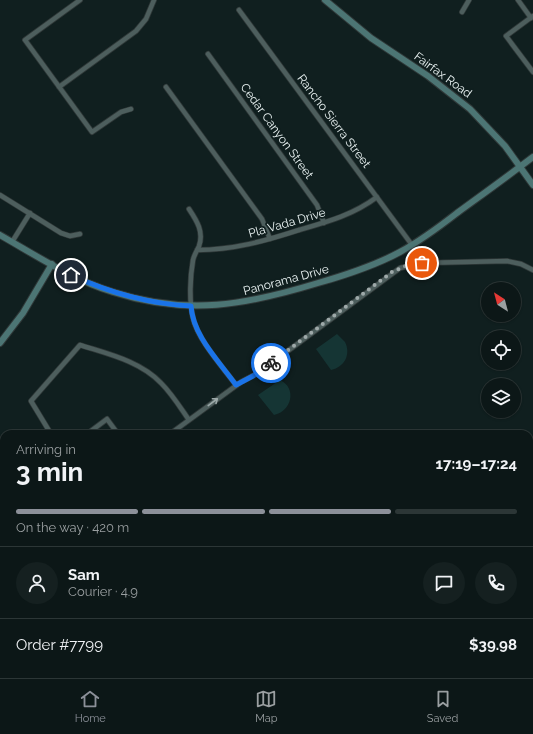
<!DOCTYPE html>
<meta charset="utf-8">
<style>
body{margin:0;font-family:Raleway,sans-serif;background:#152020;color:#f1f3f6;height:100vh;display:flex;flex-direction:column;font-size:15px;white-space:nowrap}
*{box-sizing:border-box;margin:0}
p{font-size:13px;color:#9a9fa1}
.icon{flex:none;width:22px;height:22px;fill:none;stroke:currentColor;stroke-width:2;stroke-linecap:round;stroke-linejoin:round}
.map{position:relative;flex:1;overflow:hidden}
.sheet{position:absolute;left:0px;top:430px;width:533px;height:248px;display:flex;flex-direction:column;background:#0c1717;border-radius:12px 12px 0 0;box-shadow:0 1px 3px #0004,0 0 0 1px #2c3636}
.sheet>*{flex:none}
.needle{width:26px;rotate:324deg}
.tools{position:absolute;left:481px;top:282px;display:grid;gap:8px}
.tools a{display:grid;place-items:center;width:40px;height:40px;border-radius:50%;background:#0c1717;box-shadow:0 1px 3px #0004,0 0 0 1px #2c3636;font-size:20px}
.pin{position:absolute;display:grid;place-items:center;width:34px;height:34px;color:#fff;margin:-17px;border:2px solid #fff;border-radius:50%;box-shadow:0 1px 4px #0007}
.courier{position:absolute;display:grid;place-items:center;width:40px;height:40px;margin:-20px;border:3px solid #1a73e8;border-radius:50%;background:#fff;color:#222;box-shadow:0 1px 5px #0007}
.overview em{font-style:normal;font-weight:700}
.overview div{display:flex;flex-direction:column-reverse}
.overview{display:flex;align-items:center;justify-content:space-between;height:68px;padding:0 16px}
h1{font-size:26px;font-weight:700;line-height:30px}
.bar{display:grid;grid-template-columns:repeat(4,1fr);gap:6px 4px;align-content:center;height:48px;padding:0 16px}
.bar i{height:5px;border-radius:3px;background:#2c3636}
.bar .on{background:#8c9099}
.bar p{grid-column:span 4}
.line{display:flex;align-items:center;gap:10px;padding:0 16px;border-top:1px solid #2c3636}
.line div{flex:1}
.round{display:grid;place-items:center;flex:none;width:42px;height:42px;border-radius:21px;background:#152020}
.menu{display:flex;justify-content:space-around;align-items:center;height:56px;border-top:1px solid #2c3636;background:#0c1717;font-size:11px;color:#9a9fa1}
.menu a{display:grid;justify-items:center;gap:2px}
.menu .on{color:#8c9099}
.map>svg:first-child{display:block}
.pitch{fill:#153534}
.lines{fill:none;stroke-linecap:round;stroke-linejoin:round}
.street-casing{stroke:#2f3838;stroke-width:6}
.secondary-casing{stroke:#2f3838;stroke-width:8}
.highway-casing{stroke:#2f3838;stroke-width:10}
.street{stroke:#4d5e5d;stroke-width:4.5}
.secondary{stroke:#4c7574;stroke-width:6}
.highway{stroke:#4aaca9;stroke-width:8}
.oneway{stroke:#9ca8a8}
.done{stroke:#9ea9a9;stroke-width:4;stroke-dasharray:0 7.2}
.route{stroke:#1a73e8;stroke-width:5}
.labels{text-anchor:middle;dominant-baseline:central;stroke-width:3.5;stroke-linejoin:round;paint-order:stroke}
.street-label{font-size:12px;fill:#eaf3f3;stroke:#101f1f}
</style>
<div class="map">
<svg width="533" height="678" viewBox="0 0 533 678">
<rect width="100%" height="100%" fill="#101f1f"/>
<path class="pitch" d="M 337,334 L 345,342 C 351,354 345,367 331,370 L 316,349 Z
M 280,380 C 297,388 292,411 274,415 L 258,395 Z"/>
<g class="lines">
<defs>
<path id="street" d="M 80,0 L 25,40 L 92,132 L 121,112 L 131,109
M 518,0 L 531,18
M 239,10 L 412,245
M 462,12 L 469,0
M 533,16 L 506,36 L 533,72
M 208,54 L 317,205 L 324,223
M 59,87 L 136,31 L 146,19 L 154,0
M 166,87 L 262,219 L 270,239
M 0,195 L 61,233 L 70,236 L 80,234
M 189,209 C 197,221 204,232 199,246 C 197,251 194,255 193,260 C 190,277 189,301 193,318 C 198,340 222,366 236,385
M 12,242 L 30,213
M 197,250 C 233,250 265,241 299,230 C 327,222 353,215 377,197
M 51,434 L 31,401 L 80,345 C 108,354 140,361 161,383 C 172,394 180,407 189,420
M 87,434 L 107,419 L 118,434
M 170,434 L 241,382 L 258,373 L 400,268 L 422,263 L 507,261 L 521,264 L 533,270
M 529,480 L 533,477
M 0,498 L 4,496
M 529,555 L 533,560
M 0,602 L 4,607
M 529,627 L 533,624
M 293,674 L 296,678
M 446,674 L 449,678
M 20,678 L 26,674
M 218,678 L 224,674
M 332,678 L 338,674"/>
<path id="secondary" d="M 325,0 L 371,38 L 428,76 L 470,109 L 505,146 L 533,185
M 0,235 C 37,256 73,280 113,292 C 188,316 246,305 318,283 C 346,275 374,266 400,252 C 420,241 439,227 457,213 C 483,194 508,176 533,157
M 0,343 L 23,313 L 52,264
M 0,483 L 4,488
M 529,577 L 533,574
M 139,674 L 142,678
M 393,678 L 399,674"/>
<path id="highway" d="M 528,678 L 533,674"/>
</defs>
<use href="#street" class="street-casing"/>
<use href="#secondary" class="secondary-casing"/>
<use href="#highway" class="highway-casing"/>
<use href="#street" class="street"/>
<use href="#secondary" class="secondary"/>
<use href="#highway" class="highway"/>
</g>
<defs><path id="oneway-shaft" d="M-6 0H5M1.5-3L5.5 0L1.5 3" fill="none" stroke-width="1.6" stroke-linecap="round" stroke-linejoin="round"/></defs>
<use class="oneway" href="#oneway-shaft" transform="translate(213 402) rotate(-37)"/>
<g class="lines">
<path class="done" d="M 271,363 L 392,272 L 408,265 L 422,263"/>
<path class="route" d="M 71,275 C 110,293 149,304 191,306 C 193,336 219,361 236,385 L 253,376 L 271,363"/>
</g>
<g class="labels">
<g class="street-label">
<text transform="translate(443 75) rotate(36)">Fairfax Road</text>
<text transform="translate(334 121) rotate(53)">Rancho Sierra Street</text>
<text transform="translate(277 131) rotate(54)">Cedar Canyon Street</text>
<text transform="translate(287 223) rotate(-16)">Pla Vada Drive</text>
<text transform="translate(286 280) rotate(-15)">Panorama Drive</text>
</g>
</g>
</svg>
<div class="tools">
<a><svg class="needle" viewBox="-14 -14 28 28"><path d="M0-13l5 13h-10z" fill="#e53935"/><path d="M0 13l5-13h-10z" fill="#9a9fa1"/></svg></a>
<a><svg class="icon" aria-label="locate" viewBox="0 0 24 24"><circle cx="12" cy="12" r="6"/><path d="M12 2v4M12 18v4M2 12h4M18 12h4"/></svg></a>
<a><svg class="icon" aria-label="layers" viewBox="0 0 24 24"><path d="M12 4l9 5-9 5-9-5zM3 14l9 5 9-5"/></svg></a>
</div>
<div class="pin" style="left:422px;top:263px;background:#ea580c"><svg class="icon" aria-label="bag" viewBox="0 0 24 24"><path d="M5 8h14l-1 12H6zM9 8a3 3 0 0 1 6 0"/></svg></div>
<div class="pin" style="left:71px;top:275px;background:#1f2937"><svg class="icon" aria-label="home" viewBox="0 0 24 24"><path d="M3 11l9-7 9 7M6 9v11h12V9"/></svg></div>
<div class="courier" style="left:271px;top:363px"><svg class="icon" aria-label="bike" viewBox="0 0 24 24"><circle cx="6" cy="16" r="4"/><circle cx="18" cy="16" r="4"/><path d="M6 16l4-8h5l3 8M10 8l3 8H6M13 5h3"/></svg></div>
<section class="sheet">
<div class="overview"><div><h1>3 min</h1><p>Arriving in</p></div><em>17:19–17:24</em></div>
<div class="bar"><i class="on"></i><i class="on"></i><i class="on"></i><i></i><p>On the way · 420 m</p></div>
<div class="line" style="height:72px"><a class="round"><svg class="icon" aria-label="person" viewBox="0 0 24 24"><circle cx="12" cy="8" r="4"/><path d="M4 21q1-7 8-7t8 7"/></svg></a><div><b>Sam</b><p>Courier · 4.9</p></div><a class="round"><svg class="icon" aria-label="chat" viewBox="0 0 24 24"><path d="M4 5h16v11H9l-5 4z"/></svg></a><a class="round"><svg class="icon" aria-label="phone" viewBox="0 0 24 24"><path d="M5 4h4l2 5-3 2q2 4 5 5l2-3 5 2v4C11 20 4 13 5 4z"/></svg></a></div>
<div class="line" style="height:52px"><div>Order #7799</div><b>$39.98</b></div>
</section>
</div>
<nav class="menu">
<a class="on"><svg class="icon" aria-label="home" viewBox="0 0 24 24"><path d="M3 11l9-7 9 7M6 9v11h12V9"/></svg>Home</a>
<a><svg class="icon" aria-label="map" viewBox="0 0 24 24"><path d="M3 6l6-2 6 2 6-2v14l-6 2-6-2-6 2zM9 4v14M15 6v14"/></svg>Map</a>
<a><svg class="icon" aria-label="saved" viewBox="0 0 24 24"><path d="M7 4h10v16l-5-4-5 4z"/></svg>Saved</a>
</nav>
